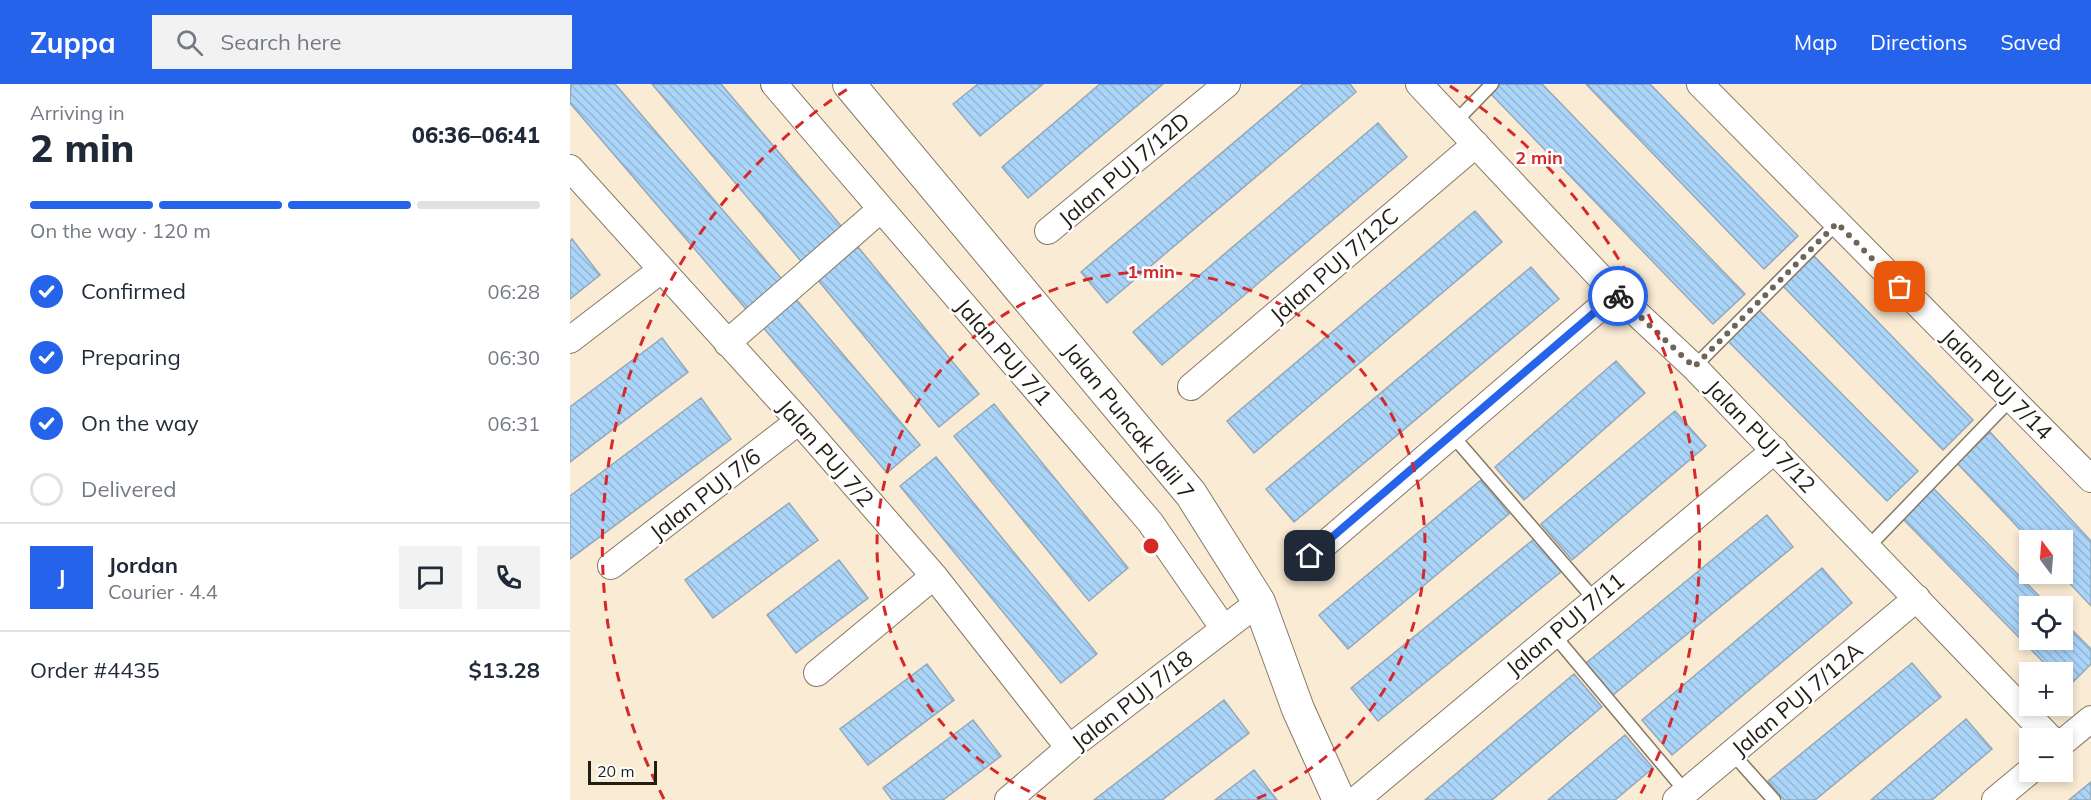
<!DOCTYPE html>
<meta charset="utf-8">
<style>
body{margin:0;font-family:Mulish,sans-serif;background:#f2f2f3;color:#1f2937;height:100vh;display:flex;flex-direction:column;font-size:22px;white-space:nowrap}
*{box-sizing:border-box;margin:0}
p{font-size:20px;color:#747a83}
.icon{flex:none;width:33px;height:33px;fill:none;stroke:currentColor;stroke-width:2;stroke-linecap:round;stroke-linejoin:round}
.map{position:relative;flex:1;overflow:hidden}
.side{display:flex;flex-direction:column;background:#fff;width:570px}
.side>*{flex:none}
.needle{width:39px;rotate:344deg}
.buttons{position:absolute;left:1449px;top:446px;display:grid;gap:12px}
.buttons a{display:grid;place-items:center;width:54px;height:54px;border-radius:0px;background:#fff;box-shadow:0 3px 9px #0003;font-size:30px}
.scale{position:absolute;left:18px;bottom:15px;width:69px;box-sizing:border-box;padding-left:6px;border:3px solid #221d15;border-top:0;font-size:16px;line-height:21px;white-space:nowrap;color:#221d15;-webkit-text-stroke:4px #fff;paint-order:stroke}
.pin{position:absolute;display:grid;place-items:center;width:51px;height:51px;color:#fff;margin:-26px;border-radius:12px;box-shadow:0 3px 9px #0006}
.courier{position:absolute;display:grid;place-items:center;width:60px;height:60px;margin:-30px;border:4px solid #2563eb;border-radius:50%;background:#fff;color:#222;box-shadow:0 2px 8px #0007}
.summary em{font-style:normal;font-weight:800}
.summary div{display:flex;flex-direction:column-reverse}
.summary{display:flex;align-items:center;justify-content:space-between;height:102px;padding:0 30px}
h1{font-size:39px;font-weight:800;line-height:45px}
.bar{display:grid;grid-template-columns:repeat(4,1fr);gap:9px 6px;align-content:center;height:72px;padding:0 30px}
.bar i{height:8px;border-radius:4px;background:#e0e1e3}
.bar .active{background:#2563eb}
.bar p{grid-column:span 4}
.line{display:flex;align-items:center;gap:15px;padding:0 30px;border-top:2px solid #e0e1e3}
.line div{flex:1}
.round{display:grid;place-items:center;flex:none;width:63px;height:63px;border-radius:0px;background:#f2f2f3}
ol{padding:0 30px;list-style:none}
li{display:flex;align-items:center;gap:18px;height:66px}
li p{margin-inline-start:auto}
li .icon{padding:6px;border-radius:50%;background:#2563eb;color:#fff;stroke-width:4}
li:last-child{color:#747a83}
li i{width:33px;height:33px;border:3px solid #e0e1e3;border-radius:50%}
header{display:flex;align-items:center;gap:36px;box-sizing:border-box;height:84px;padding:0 30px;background:#2563eb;color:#fff}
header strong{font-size:28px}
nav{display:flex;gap:33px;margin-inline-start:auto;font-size:21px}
.search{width:420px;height:54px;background:#f2f2f3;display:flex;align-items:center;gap:15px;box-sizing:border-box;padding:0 21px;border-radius:0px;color:#747a83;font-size:22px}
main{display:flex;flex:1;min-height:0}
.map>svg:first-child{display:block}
.building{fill:url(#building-back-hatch);stroke:#94a8b9;stroke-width:1.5}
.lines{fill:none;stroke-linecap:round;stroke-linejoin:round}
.service-casing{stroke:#867864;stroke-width:15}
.minor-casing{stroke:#867864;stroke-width:28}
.tertiary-casing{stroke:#867864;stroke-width:34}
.service{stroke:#fff;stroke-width:12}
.minor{stroke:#fff;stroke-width:26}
.tertiary{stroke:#fff;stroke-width:32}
.done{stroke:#6e6558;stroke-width:6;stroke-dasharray:0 10.8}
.route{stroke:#2563eb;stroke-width:8}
.ring{fill:none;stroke:#d62828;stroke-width:3;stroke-dasharray:10 8}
.labels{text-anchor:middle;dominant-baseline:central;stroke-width:5;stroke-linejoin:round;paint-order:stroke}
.street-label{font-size:22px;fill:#221d15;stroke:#fff}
.centre{fill:#d62828;stroke:#fff;stroke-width:3}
.ring-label{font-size:18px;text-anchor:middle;font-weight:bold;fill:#d62828;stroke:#fff;stroke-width:5;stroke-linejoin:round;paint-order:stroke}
</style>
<header>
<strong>Zuppa</strong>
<div class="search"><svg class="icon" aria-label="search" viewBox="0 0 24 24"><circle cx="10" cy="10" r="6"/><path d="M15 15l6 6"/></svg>Search here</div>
<nav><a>Map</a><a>Directions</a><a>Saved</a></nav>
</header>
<main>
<section class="side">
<div class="summary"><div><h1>2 min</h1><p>Arriving in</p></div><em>06:36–06:41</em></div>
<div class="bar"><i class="active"></i><i class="active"></i><i class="active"></i><i></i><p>On the way · 120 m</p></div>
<ol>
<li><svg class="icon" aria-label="check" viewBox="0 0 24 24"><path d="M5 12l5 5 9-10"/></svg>Confirmed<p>06:28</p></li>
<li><svg class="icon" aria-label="check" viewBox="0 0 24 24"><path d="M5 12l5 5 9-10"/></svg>Preparing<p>06:30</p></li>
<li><svg class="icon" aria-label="check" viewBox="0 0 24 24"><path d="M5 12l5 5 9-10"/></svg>On the way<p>06:31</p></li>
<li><i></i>Delivered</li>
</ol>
<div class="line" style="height:108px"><b class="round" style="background:#2563eb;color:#fff">J</b><div><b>Jordan</b><p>Courier · 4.4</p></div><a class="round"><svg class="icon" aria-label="chat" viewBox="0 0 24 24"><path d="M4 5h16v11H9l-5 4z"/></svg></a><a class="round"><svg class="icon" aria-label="phone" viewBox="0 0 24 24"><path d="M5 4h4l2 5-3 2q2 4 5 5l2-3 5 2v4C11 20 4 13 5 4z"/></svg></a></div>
<div class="line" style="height:78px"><div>Order #4435</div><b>$13.28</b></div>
</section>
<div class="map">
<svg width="1521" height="716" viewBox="0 0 1521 716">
<defs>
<pattern id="building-back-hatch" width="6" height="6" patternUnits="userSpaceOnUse" patternTransform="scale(1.5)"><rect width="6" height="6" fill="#abd4f9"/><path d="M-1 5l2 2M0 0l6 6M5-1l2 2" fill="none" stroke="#93b6d5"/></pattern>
</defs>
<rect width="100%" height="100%" fill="#faebd4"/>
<path class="building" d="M 1,0 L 45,0 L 216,200 L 181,231 L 0,19 Z
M 82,0 L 151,0 L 277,149 L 236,183 Z
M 408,0 L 473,0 L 410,52 L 383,20 Z
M 530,0 L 593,0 L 458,114 L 432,83 Z
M 733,0 L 780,0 L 786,8 L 537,219 L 511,188 Z
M 930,0 L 972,0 L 1175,210 L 1143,240 L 920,9 Z
M 1016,0 L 1080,0 L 1228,152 L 1194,185 Z
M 808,39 L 837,73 L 592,281 L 563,248 Z
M 905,127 L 932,158 L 684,369 L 657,337 Z
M 2,155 L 30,191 L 0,215 L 0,157 Z
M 288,163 L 409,310 L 369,343 L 248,196 Z
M 1244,172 L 1403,336 L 1373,366 L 1212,201 Z
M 961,183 L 989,215 L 724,438 L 696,405 Z
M 225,214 L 350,361 L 317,389 L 192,242 Z
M 1189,226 L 1348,387 L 1317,417 L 1158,257 Z
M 92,254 L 118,288 L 0,378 L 0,323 Z
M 1046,277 L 1075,309 L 954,416 L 925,383 Z
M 131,314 L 161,355 L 0,475 L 0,412 Z
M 424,320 L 558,484 L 519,517 L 384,352 Z
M 1105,327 L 1136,362 L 1002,476 L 971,440 Z
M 1420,348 L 1521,457 L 1521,522 L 1490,489 L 1492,489 L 1492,456 L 1460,456 L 1387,379 Z
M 366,373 L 527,570 L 491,599 L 330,402 Z
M 911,396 L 939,430 L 778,565 L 749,531 Z
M 1362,403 L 1479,522 L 1460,522 L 1460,555 L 1492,555 L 1492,536 L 1521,565 L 1521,580 L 1498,603 L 1492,597 L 1492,588 L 1483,588 L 1331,433 Z
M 219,419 L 248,456 L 143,534 L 115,496 Z
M 1197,431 L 1223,463 L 1043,611 L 1016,579 Z
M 964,455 L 991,488 L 808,637 L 781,604 Z
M 269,476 L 298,514 L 226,569 L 197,531 Z
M 1252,484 L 1282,519 L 1102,671 L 1072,636 Z
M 1342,579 L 1371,613 L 1245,716 L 1214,716 L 1198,697 Z
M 357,580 L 384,616 L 298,681 L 270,645 Z
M 1004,590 L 1032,623 L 922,716 L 855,716 Z
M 654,616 L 679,649 L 592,716 L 524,716 Z
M 1396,635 L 1422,665 L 1362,716 L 1301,716 Z
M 403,636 L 431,672 L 373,716 L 322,716 L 313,704 Z
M 1055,651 L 1083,684 L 1045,716 L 978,716 Z
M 684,686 L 707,716 L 645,716 Z
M 1521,698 L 1521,716 L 1499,716 Z"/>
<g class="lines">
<defs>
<path id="service" d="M 885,38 L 922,0
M 1124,283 L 1267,139
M 882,351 L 1024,515
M 1298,463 L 1441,315
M 983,550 L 1116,708
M 1162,669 L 1204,716"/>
<path id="minor" d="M 204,0 L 580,438 L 654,545
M 849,0 L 1046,210 L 1124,283 L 1480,654
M 1130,0 L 1521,395
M 0,84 L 229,337 L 364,492 L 499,664
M 478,147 L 657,0
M 0,256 L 91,186
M 157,259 L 311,125
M 621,303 L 906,60
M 740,473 L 1046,210
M 41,482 L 229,337
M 247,589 L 364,492
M 1492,659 L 1521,635
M 438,716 L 499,664 L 689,518
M 786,716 L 1205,366
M 1106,716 L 1347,514
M 1425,716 L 1460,687"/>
<path id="tertiary" d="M 279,0 L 621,410 L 689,518 L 728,625 L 769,716"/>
</defs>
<use href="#service" class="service-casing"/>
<use href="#minor" class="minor-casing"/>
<use href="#tertiary" class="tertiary-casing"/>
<use href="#service" class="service"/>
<use href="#minor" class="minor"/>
<use href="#tertiary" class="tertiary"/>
</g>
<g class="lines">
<path class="done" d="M 1048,212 L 1124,283 L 1267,139 L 1330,203"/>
<path class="route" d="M 740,472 L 1046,210 L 1048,212"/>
</g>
<g class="ring">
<path d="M476 715A274 274 0 1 1 686 715"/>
<path d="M94 715A549 549 0 0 1 282 2M880 2A549 549 0 0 1 1068 715"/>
</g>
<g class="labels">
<g class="street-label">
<text transform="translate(554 85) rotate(-40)">Jalan PUJ 7/12D</text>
<text transform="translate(764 181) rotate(-41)">Jalan PUJ 7/12C</text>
<text transform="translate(434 268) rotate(49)">Jalan PUJ 7/1</text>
<text transform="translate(1427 300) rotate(45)">Jalan PUJ 7/14</text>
<text transform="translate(559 337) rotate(51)">Jalan Puncak Jalil 7</text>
<text transform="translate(1191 352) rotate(46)">Jalan PUJ 7/12</text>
<text transform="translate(256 369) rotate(49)">Jalan PUJ 7/2</text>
<text transform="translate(135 410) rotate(-38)">Jalan PUJ 7/6</text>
<text transform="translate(995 540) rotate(-40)">Jalan PUJ 7/11</text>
<text transform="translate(1227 615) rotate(-40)">Jalan PUJ 7/12A</text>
<text transform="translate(562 616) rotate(-38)">Jalan PUJ 7/18</text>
</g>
</g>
<circle cx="581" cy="462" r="9" class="centre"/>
<g class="ring-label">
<text x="969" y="80">2 min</text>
<text x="581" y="194">1 min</text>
</g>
</svg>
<div class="buttons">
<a><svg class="needle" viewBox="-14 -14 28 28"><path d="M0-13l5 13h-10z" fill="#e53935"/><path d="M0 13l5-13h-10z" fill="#747a83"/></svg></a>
<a><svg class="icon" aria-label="locate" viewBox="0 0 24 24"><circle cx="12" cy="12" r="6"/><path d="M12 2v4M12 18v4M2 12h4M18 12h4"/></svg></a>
<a>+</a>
<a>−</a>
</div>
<div class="scale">20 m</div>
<div class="pin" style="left:1330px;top:203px;background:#ea580c"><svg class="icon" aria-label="bag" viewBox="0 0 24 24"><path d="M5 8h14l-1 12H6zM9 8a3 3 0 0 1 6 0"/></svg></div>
<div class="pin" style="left:740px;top:472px;background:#1f2937"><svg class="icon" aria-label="home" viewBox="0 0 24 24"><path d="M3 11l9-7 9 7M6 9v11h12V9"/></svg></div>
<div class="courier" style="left:1048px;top:212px"><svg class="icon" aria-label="bike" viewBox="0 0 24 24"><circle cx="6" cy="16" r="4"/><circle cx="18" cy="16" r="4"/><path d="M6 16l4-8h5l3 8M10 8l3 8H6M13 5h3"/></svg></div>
</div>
</main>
